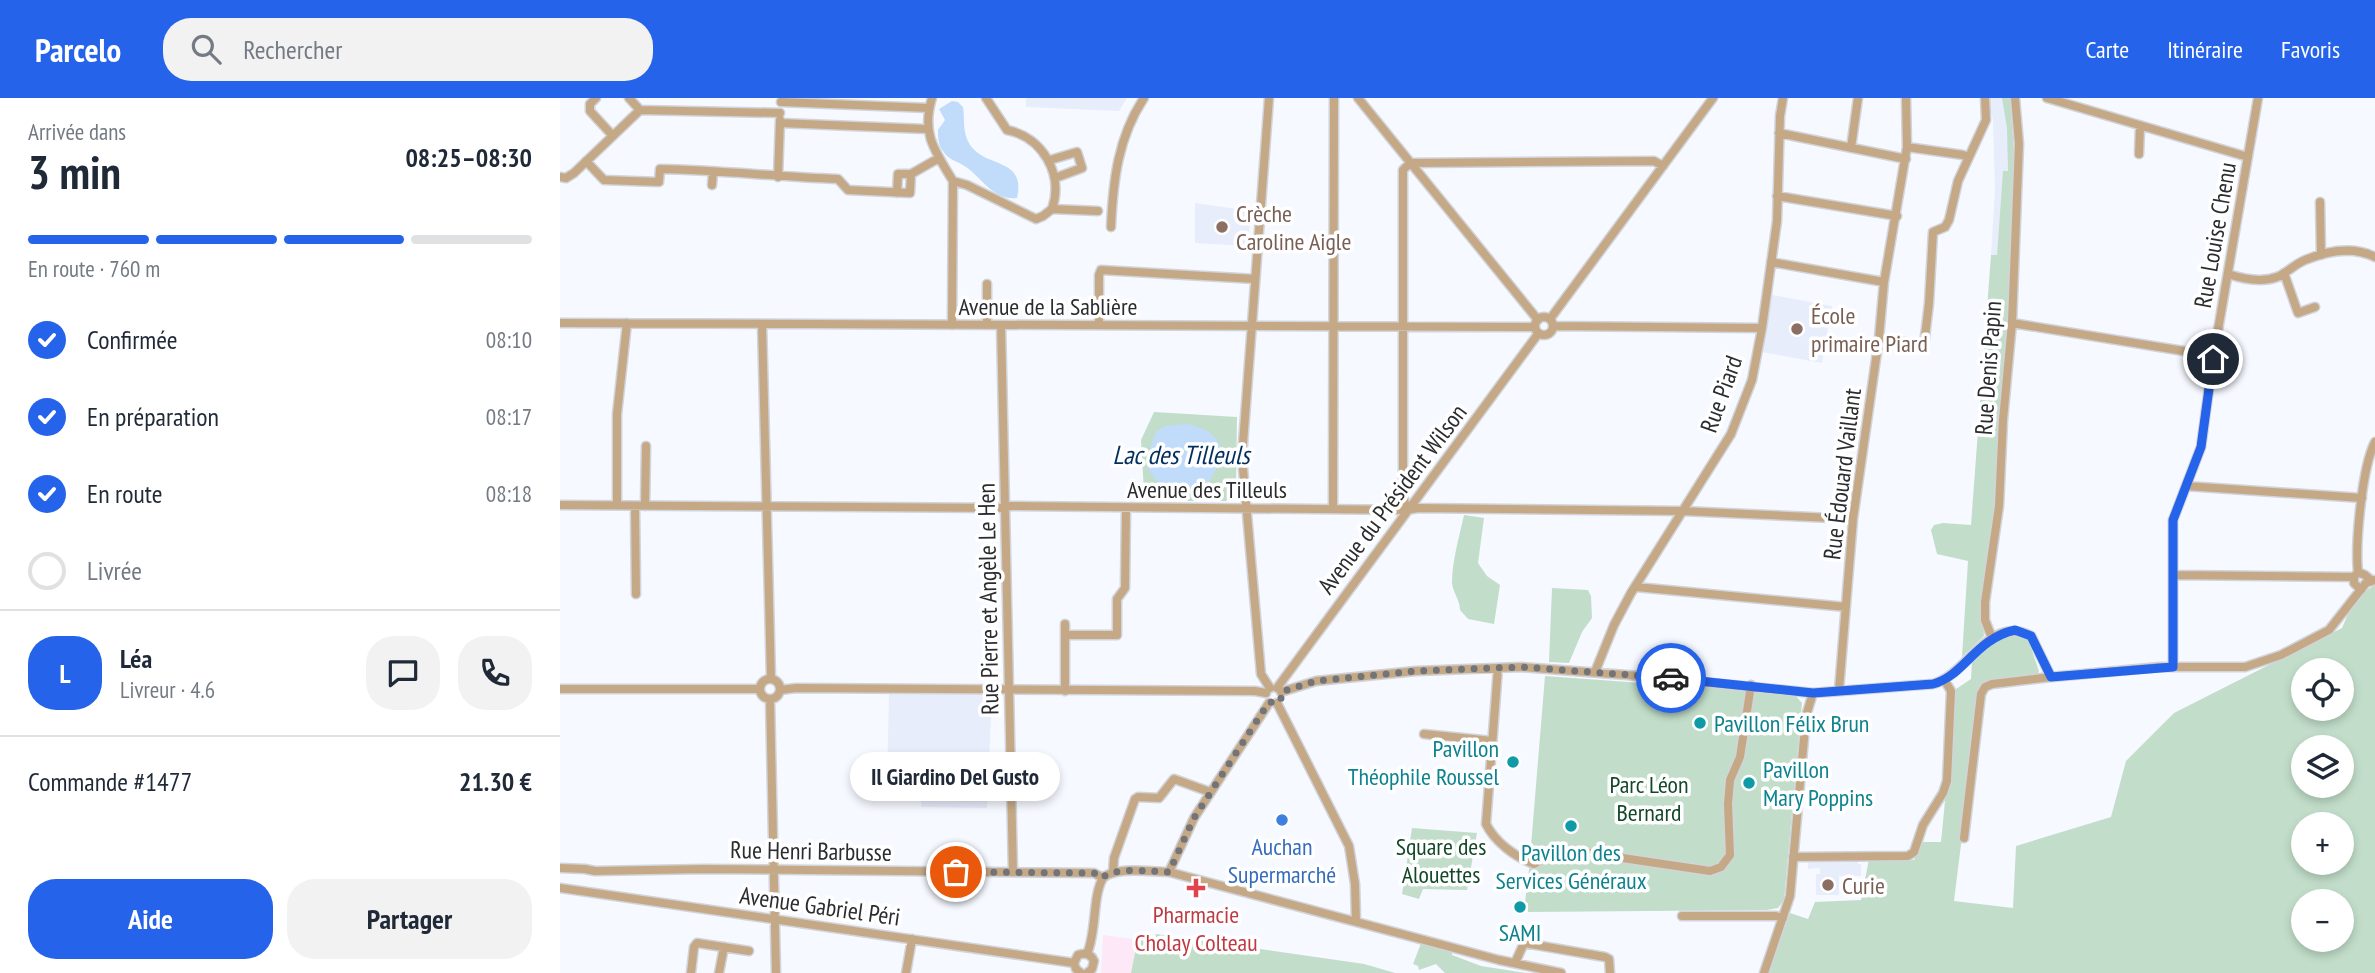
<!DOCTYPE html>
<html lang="fr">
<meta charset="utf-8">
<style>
body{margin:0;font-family:"PT Sans Narrow",sans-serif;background:#f2f2f3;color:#1f2937;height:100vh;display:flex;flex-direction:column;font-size:26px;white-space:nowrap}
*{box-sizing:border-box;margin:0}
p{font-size:23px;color:#747a83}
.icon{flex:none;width:38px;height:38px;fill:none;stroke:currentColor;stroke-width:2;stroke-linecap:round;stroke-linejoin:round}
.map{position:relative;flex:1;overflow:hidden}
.panel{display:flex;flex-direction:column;background:#fff;width:560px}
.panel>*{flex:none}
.controls{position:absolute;left:1731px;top:560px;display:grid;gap:14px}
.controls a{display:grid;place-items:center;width:63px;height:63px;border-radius:50%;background:#fff;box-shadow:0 4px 10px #0003;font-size:35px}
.pin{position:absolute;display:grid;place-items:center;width:60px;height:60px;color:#fff;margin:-30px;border:4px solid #fff;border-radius:50%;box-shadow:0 2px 7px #0007}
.courier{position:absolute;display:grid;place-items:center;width:70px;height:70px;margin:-35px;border:5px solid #2563eb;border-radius:50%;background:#fff;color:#222;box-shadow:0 2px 9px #0007}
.bubble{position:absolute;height:49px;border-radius:24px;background:#fff;box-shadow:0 4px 10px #0003;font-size:23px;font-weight:700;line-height:49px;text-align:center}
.overview em{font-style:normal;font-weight:700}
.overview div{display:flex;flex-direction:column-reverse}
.overview{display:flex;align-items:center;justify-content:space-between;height:119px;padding:0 28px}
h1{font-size:46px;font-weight:700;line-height:52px}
.bar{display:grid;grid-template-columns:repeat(4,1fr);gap:10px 7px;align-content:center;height:84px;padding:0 28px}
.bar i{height:9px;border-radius:5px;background:#e0e1e3}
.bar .active{background:#2563eb}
.bar p{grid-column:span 4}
.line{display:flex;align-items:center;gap:18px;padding:0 28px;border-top:2px solid #e0e1e3}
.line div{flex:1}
.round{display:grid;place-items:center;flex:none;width:74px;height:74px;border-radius:28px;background:#f2f2f3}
ol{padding:0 28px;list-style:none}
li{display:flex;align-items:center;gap:21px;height:77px}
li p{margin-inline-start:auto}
li .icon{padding:7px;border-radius:50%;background:#2563eb;color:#fff;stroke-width:4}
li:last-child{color:#747a83}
li i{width:38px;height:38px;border:4px solid #e0e1e3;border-radius:50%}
.button{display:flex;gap:14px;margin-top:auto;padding:14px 28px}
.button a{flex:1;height:80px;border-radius:28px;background:#2563eb;color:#fff;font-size:28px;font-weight:700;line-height:80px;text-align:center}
.button a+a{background:#f2f2f3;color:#1f2937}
header{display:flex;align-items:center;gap:42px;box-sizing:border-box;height:98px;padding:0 35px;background:#2563eb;color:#fff}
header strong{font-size:33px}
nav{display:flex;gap:38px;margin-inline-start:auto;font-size:24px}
.search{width:490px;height:63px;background:#f2f2f3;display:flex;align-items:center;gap:18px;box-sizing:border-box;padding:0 24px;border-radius:28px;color:#747a83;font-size:26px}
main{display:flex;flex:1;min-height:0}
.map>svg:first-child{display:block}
.built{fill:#e8edfc}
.medical{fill:#fce8f7}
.green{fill:#c2deca;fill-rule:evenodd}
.water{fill:#c1dbfb}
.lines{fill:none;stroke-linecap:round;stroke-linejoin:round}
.minor-casing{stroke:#d1d4da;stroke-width:11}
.minor{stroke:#c5a987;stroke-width:8}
.done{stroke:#727478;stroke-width:7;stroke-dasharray:0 12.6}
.route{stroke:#2563eb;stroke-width:9}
.education-dot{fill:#8d6e63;stroke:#fff;stroke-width:2.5}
.culture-dot{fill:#0f9aa8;stroke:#fff;stroke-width:2.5}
.shop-dot{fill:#3f7fe0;stroke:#fff;stroke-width:2.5}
.health-dot{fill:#e0444e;stroke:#fff;stroke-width:2.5}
.labels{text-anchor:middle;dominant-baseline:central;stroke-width:7;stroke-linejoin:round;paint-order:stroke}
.education-label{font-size:24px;fill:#785e54;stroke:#fff;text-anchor:start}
.street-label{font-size:24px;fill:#2b2c2f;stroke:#fff}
.culture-label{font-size:24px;fill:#0d838f;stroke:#fff;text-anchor:start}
.park-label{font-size:24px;fill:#124728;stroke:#fff}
.shop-label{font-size:24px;fill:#366cbe;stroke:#fff}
.health-label{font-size:24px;fill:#be3a42;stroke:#fff}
.water-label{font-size:26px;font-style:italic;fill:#022f5e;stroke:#fff}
</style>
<header>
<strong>Parcelo</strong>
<div class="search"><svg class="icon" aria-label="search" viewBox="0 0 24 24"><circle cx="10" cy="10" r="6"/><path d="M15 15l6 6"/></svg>Rechercher</div>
<nav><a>Carte</a><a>Itinéraire</a><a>Favoris</a></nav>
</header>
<main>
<section class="panel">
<div class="overview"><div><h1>3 min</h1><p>Arrivée dans</p></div><em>08:25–08:30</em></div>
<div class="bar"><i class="active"></i><i class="active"></i><i class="active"></i><i></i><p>En route · 760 m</p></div>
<ol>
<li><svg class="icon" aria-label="check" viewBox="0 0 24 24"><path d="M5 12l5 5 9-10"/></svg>Confirmée<p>08:10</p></li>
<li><svg class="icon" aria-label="check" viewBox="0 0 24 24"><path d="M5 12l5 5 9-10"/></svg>En préparation<p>08:17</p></li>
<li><svg class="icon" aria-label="check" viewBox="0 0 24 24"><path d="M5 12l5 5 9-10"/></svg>En route<p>08:18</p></li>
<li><i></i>Livrée</li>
</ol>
<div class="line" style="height:126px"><b class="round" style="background:#2563eb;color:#fff">L</b><div><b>Léa</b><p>Livreur · 4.6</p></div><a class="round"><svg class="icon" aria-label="chat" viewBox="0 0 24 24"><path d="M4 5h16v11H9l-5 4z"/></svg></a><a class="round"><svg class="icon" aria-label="phone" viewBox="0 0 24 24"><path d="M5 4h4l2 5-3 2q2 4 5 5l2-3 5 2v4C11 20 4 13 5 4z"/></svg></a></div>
<div class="line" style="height:91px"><div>Commande #1477</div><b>21.30 €</b></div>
<div class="button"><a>Aide</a><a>Partager</a></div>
</section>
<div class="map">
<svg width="1815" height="875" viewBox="0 0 1815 875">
<rect width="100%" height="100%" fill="#f6f9ff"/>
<path class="built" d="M 466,0 L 567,0 L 559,13 L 466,9 Z
M 1428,0 L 1450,0 L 1454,53 L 1448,158 L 1431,157 L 1435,91 L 1433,22 Z
M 635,105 L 691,113 L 688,148 L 635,145 Z
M 1212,197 L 1272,208 L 1262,265 L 1202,254 Z
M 329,595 L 432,596 L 427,710 L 361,709 L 361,683 L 327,682 Z
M 1298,761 L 1298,766 L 1301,766 L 1301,778 L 1279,778 L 1279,797 L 1256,797 L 1256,776 L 1260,776 L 1260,770 L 1248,771 L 1248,762 Z"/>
<path class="medical" d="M 596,836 L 804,866 L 835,875 L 541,875 L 543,837 L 595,844 Z"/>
<path class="green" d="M 1442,0 L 1450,0 L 1454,53 L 1447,224 L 1434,407 L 1422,512 L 1424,538 L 1402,559 L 1408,463 L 1377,456 L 1371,432 L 1374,427 L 1383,425 L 1411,427 L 1431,157 L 1437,157 L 1443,73 L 1448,73 L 1447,30 Z
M 594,314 L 677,319 L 676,393 L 666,403 L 590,403 L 584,394 L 581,342 Z
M 904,417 L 924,420 L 918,465 L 927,478 L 940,487 L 934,526 L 908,521 L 900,512 C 900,502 893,495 892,485 C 892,463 899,440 904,417 Z
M 1815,487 L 1815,875 L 1209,875 L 1230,815 L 1248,821 L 1255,804 L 1301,802 L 1309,761 L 1354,762 L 1362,744 L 1381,744 L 1396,591 L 1411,581 L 1412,563 C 1430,545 1441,530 1468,541 L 1479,573 L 1477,578 L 1428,583 L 1421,586 L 1394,803 L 1453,810 L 1456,748 L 1551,719 L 1566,663 L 1614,615 L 1782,530 L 1795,500 ZM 1743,572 L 1782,572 L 1782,611 L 1743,611 ZM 1743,649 L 1782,649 L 1782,688 L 1743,688 ZM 1743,726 L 1782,726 L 1782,765 L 1743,765 ZM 1743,803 L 1782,803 L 1782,842 L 1743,842 Z
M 992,490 L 1028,492 L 1031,498 L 1032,520 L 1022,534 L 1009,565 L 989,564 Z
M 985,578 L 1234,596 L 1242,605 L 1224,802 L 1218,810 L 1207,812 L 968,814 L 968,805 L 965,804 L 969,772 Z
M 852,730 L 917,735 L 907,792 L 863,791 L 859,801 L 842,796 Z
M 596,836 L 804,866 L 835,875 L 571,875 L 578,841 L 595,844 Z
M 862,843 L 892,853 L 892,857 L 921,868 L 966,875 L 885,875 L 876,866 L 859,872 L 858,868 L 853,866 Z"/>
<path class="water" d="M 392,3 L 398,4 L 403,9 C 405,23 402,34 410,47 C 427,71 466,59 457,100 C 434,103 422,80 406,69 C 398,63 388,62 383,53 C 378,47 378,39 378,32 L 385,22 L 379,11 Z
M 627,326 C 643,330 655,334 661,350 C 652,398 641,388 600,387 L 587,370 L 588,355 L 596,334 L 605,328 Z"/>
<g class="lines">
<defs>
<path id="minor" d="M 36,0 L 30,6 L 30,13 L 53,38
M 69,0 L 80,12
M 372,0 C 361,36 375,53 393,83 L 407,87 L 476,121 L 483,118 L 492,111 L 538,113
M 426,0 L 447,32 C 483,39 504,77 492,111
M 709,0 L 682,359 L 701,576 L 710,590
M 798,0 L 978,222
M 1487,0 L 1688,59
M 221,4 L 369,10
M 220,25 L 366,31
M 1219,35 L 1346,61
M 1347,49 L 1403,57 L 1408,59
M 1291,50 L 1298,0
M 1579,56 L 1580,28
M 490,62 L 517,54 L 522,70 L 495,80
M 26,63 L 44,82 L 99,84 L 100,71 C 159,72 219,79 278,81 L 288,92 L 350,95 L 351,76 L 379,60
M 0,79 L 6,80 L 14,75 L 80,12 L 220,15
M 218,79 L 220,22
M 152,87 L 153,74
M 337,95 L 338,76 L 351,76
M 1217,98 L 1337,118
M 1760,104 L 1761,157
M 551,129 C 553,83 558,39 584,0
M 1211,164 L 1324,184
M 1724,175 L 1738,215 L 1755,209
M 1668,176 C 1683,181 1701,185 1717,179 C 1727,175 1735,166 1745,162 C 1767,153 1793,148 1815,159
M975 228a9 9 0 1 1 18 0a9 9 0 1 1-18 0Z
M 990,221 L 1153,0
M 0,225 L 975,229
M 1452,225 L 1642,256 L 1653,261
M 202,226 L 211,581
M 392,227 L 393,83
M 427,227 L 427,186
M 441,227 L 453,774
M 539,227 L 539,177 L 541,172 L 695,181
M 994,228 L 1202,230
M 1319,240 L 1364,247 L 1369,205 L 1373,134 L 1385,129 L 1389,122 L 1398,83 L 1426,22 L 1425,0
M 1626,388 L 1802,400
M 0,407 L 441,410 L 451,408 L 847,412 L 858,410 L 1122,413 L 1293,421
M 57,407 L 57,316 L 67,225
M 75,408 L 76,496
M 85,408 L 86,348
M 773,411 L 774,0
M 847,412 L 843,398 L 843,72 L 850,65 L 1094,63 L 1103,68
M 1798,474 C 1795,446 1802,369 1815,344
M 1613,477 L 1794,479
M 1076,489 L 1286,509
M 1801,492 L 1794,485 L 1794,479 L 1798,474 L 1805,477 L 1812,483
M 505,526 L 505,537
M 1432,540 L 1425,522 L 1425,504 L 1439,408 L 1443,322 L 1452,225 L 1459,46 L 1455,0
M 1613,569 L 1613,422 L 1641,349 L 1653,261 L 1698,0
M 938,570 L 926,726 C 935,744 955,759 974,766 L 1002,751 L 1150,773 L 1161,769 L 1170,757 L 1168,706 L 1170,682 L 1180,659 L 1191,587
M 1035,574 L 1054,527 L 1071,495 L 1171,336 L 1192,282 L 1202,230 L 1217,123 L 1220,18 L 1223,0
M200 591a10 10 0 1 1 20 0a10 10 0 1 1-20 0Z
M 717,590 L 978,236
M 0,591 L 200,591
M 220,592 L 236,590 L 695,593 L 706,595
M 1279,592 L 1293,421 L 1319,240 L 1324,184 L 1347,49 L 1346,0
M 505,593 L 505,537 L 557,537 L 557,501 L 565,490 L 566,411
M 721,594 L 756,583 L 856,573 L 962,569 L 1080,578 L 1253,595 L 1373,586 C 1408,577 1428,516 1471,538 L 1491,579 L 1600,569 L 1685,569 L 1721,557 L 1769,532 L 1806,485 L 1815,482
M 210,601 L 216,875
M 717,605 L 789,748 L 795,786 L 796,823
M 864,636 L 932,643
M 1404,740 L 1421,596 L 1425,589 L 1432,586 L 1491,579
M 1233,759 L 1348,758 L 1354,754 L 1363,727 L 1383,695 L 1387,683 L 1391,593 L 1385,583
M 0,770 L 25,771 L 35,773 L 144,771 L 534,775 L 543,780
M 609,774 L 634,720 L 709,605
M 553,775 L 554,760 L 575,701 L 578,699 L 599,700 L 614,681 L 650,694
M 543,780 C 555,768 592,774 609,774 L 939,862 L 1001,875
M 0,790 L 514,865
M 1122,818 L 1216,818 L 1223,820
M 527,856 C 537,833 532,799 543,780
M 955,865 L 964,845 L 1045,859 L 1049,861 L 1050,875
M 131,875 L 134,849 L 137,845 L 189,853
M 159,875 L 164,849
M 346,875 L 352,841
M 521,875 L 516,871 L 514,865 L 518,857 C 525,854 531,856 534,863 L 532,871 L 527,875
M 1204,875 L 1230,798 L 1246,618 L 1253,595"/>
</defs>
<use href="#minor" class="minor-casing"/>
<use href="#minor" class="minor"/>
</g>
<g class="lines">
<path class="done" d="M 396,774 L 534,775 L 542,780 C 555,768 591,774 609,774 L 634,720 L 709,604 L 717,605 L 721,602 L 721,594 L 756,583 L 856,573 L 962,569 L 1111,580"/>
<path class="route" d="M 1111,580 L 1253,595 L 1373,586 C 1404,578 1415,541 1455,532 L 1471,538 L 1491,579 L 1613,569 L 1613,422 L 1641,349 L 1653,261"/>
</g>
<g class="education-dot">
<circle cx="662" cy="129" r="7"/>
<circle cx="1237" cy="231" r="7"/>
<circle cx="1268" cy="787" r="7"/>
</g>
<g class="culture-dot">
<circle cx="1140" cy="625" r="7"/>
<circle cx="953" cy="664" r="7"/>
<circle cx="1189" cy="685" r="7"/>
<circle cx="1011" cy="728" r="7"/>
<circle cx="960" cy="809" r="7"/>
</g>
<circle class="shop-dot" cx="722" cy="722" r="7"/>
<path class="health-dot" d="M632.5 779.5h7v7h7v7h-7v7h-7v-7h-7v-7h7z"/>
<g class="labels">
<g class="education-label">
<text x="676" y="115">Crèche<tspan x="676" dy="28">Caroline Aigle</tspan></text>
<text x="1251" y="217">École<tspan x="1251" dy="28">primaire Piard</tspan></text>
<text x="1282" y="787">Curie</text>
</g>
<g class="street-label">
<text transform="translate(1655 137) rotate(-80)">Rue Louise Chenu</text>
<text x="488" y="208">Avenue de la Sablière</text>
<text transform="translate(1428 270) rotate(-86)">Rue Denis Papin</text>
<text transform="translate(1161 296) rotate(-70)">Rue Piard</text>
<text transform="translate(1282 376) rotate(-83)">Rue Édouard Vaillant</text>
<text x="647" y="391">Avenue des Tilleuls</text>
<text transform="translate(832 401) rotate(-53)">Avenue du Président Wilson</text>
<text transform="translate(428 501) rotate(-91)">Rue Pierre et Angèle Le Hen</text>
<text transform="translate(251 753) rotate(1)">Rue Henri Barbusse</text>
<text transform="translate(260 808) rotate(8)">Avenue Gabriel Péri</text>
</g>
<g class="culture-label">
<text x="1154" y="625">Pavillon Félix Brun</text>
<text x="939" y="650" text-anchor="end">Pavillon<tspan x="939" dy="28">Théophile Roussel</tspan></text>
<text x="1203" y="671">Pavillon<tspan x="1203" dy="28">Mary Poppins</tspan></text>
<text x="1011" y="754" text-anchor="middle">Pavillon des<tspan x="1011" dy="28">Services Généraux</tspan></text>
<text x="960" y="834" text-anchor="middle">SAMI</text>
</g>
<g class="park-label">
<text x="1089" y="686">Parc Léon<tspan x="1089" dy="28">Bernard</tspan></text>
<text x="881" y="748">Square des<tspan x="881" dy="28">Alouettes</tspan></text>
</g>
<g class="shop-label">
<text x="722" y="748">Auchan<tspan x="722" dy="28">Supermarché</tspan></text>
</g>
<g class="health-label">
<text x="636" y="816">Pharmacie<tspan x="636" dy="28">Cholay Colteau</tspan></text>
</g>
<g class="water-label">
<text x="621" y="356">Lac des Tilleuls</text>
</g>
</g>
</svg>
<div class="controls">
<a><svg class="icon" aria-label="locate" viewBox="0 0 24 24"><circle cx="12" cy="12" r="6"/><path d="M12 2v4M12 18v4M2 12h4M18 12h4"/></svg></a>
<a><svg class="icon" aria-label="layers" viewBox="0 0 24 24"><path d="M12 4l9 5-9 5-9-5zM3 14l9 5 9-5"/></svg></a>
<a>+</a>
<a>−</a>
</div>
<div class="pin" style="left:396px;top:774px;background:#ea580c"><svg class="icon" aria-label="bag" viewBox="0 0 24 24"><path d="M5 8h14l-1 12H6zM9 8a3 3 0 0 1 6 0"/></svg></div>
<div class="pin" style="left:1653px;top:261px;background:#1f2937"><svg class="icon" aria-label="home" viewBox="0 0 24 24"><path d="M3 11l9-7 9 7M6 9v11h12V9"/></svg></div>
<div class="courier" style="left:1111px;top:580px"><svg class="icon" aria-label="car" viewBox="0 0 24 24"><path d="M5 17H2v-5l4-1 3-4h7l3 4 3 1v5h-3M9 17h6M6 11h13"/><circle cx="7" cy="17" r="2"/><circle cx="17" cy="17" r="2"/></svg></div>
<div class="bubble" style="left:290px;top:654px;width:210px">Il Giardino Del Gusto</div>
</div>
</main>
